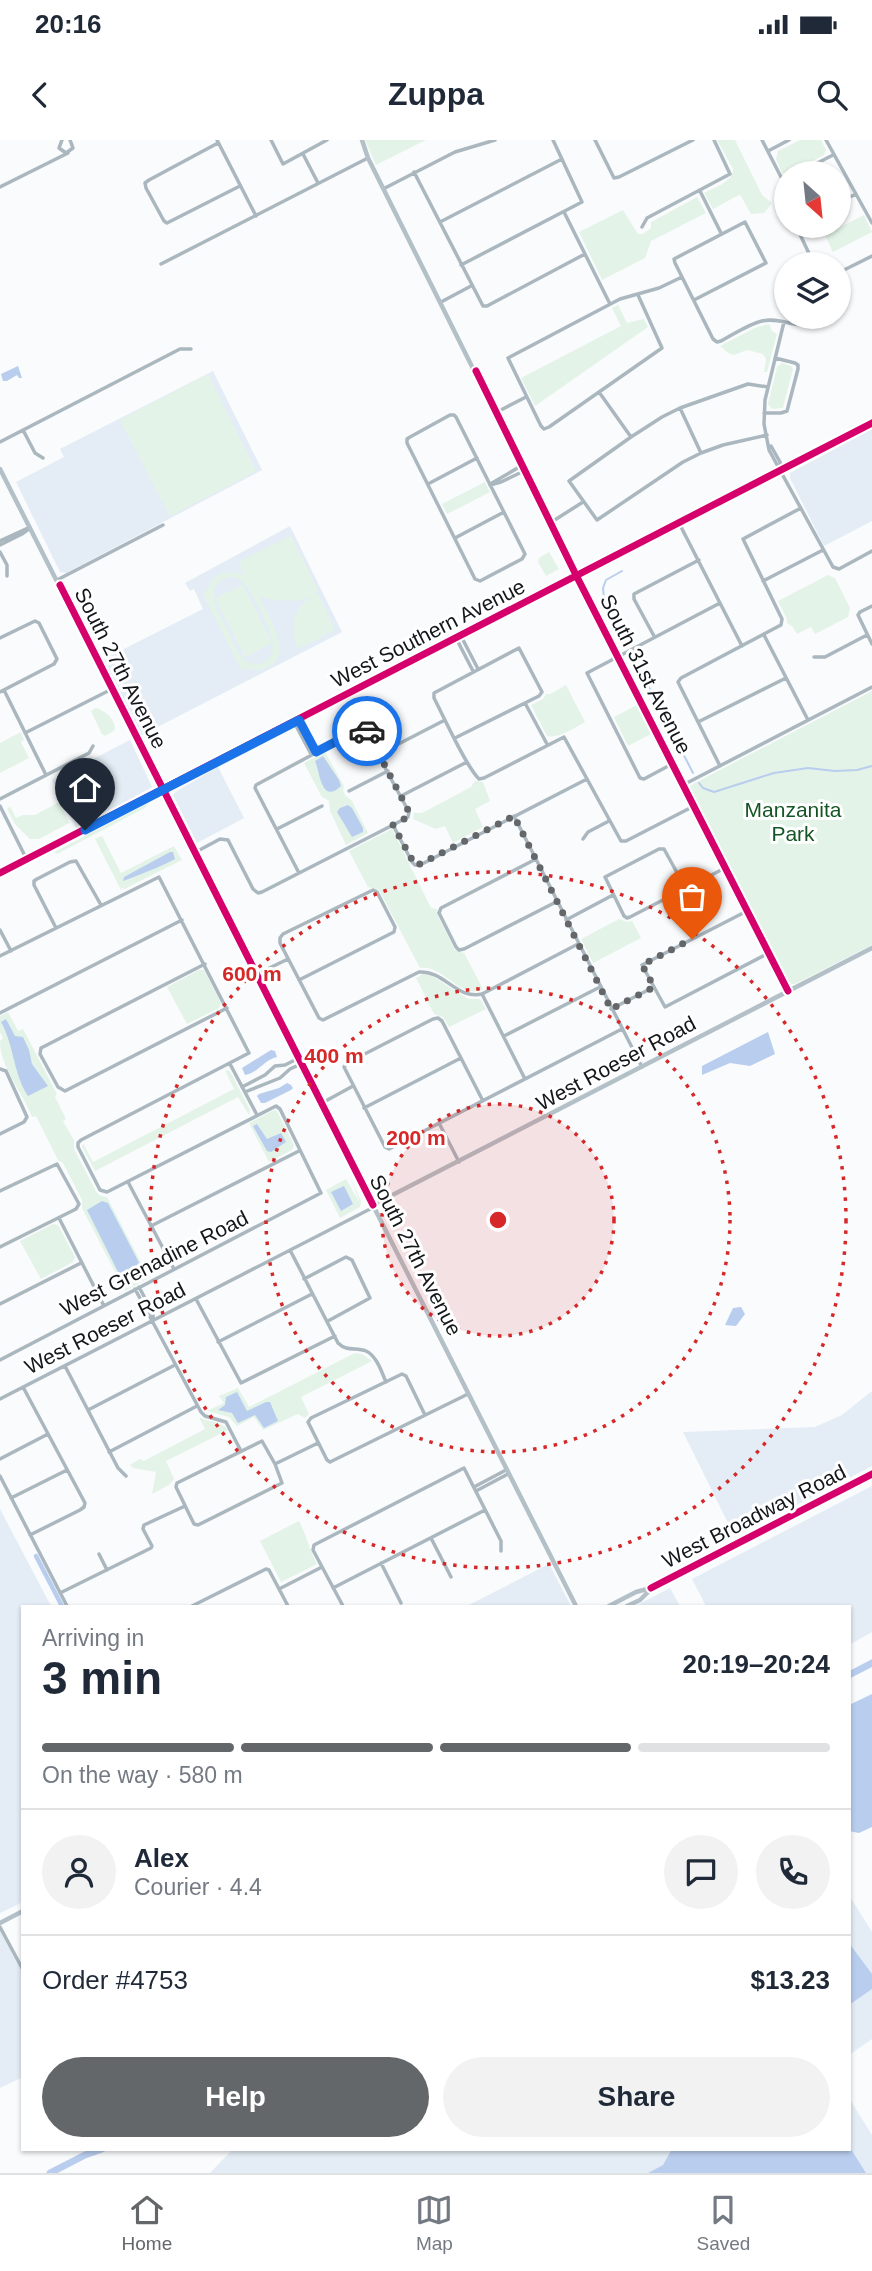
<!DOCTYPE html>
<meta charset="utf-8">
<style>
body{margin:0;font-family:Helvetica,sans-serif;background:#f2f2f3;color:#1f2937;height:100vh;display:flex;flex-direction:column;font-size:26px;white-space:nowrap}
*{box-sizing:border-box;margin:0}
p{font-size:23px;color:#747a83}
.icon{flex:none;width:38px;height:38px;fill:none;stroke:currentColor;stroke-width:2;stroke-linecap:round;stroke-linejoin:round}
.map{position:relative;flex:1;overflow:hidden}
.sheet{position:absolute;left:21px;top:1465px;width:830px;height:546px;display:flex;flex-direction:column;background:#fff;border-radius:0px;box-shadow:0 2px 5px #0004}
.sheet>*{flex:none}
.needle{width:46px;rotate:153deg}
.fabs{position:absolute;left:774px;top:21px;display:grid;gap:14px}
.fabs a{display:grid;place-items:center;width:77px;height:77px;border-radius:50%;background:#fff;box-shadow:0 2px 5px #0004;font-size:35px}
.pin{position:absolute;display:grid;place-items:center;width:60px;height:60px;color:#fff;margin:-72px -30px;border-radius:50% 50% 50% 0;rotate:-45deg;box-shadow:0 0 7px #0007}
.pin .icon{rotate:45deg}
.courier{position:absolute;display:grid;place-items:center;width:70px;height:70px;margin:-35px;border:5px solid #1a73e8;border-radius:50%;background:#fff;color:#222;box-shadow:0 2px 9px #0007}
.head em{font-style:normal;font-weight:700}
.head div{display:flex;flex-direction:column-reverse}
.head{display:flex;align-items:center;justify-content:space-between;height:119px;padding:0 21px}
h1{font-size:46px;font-weight:700;line-height:52px}
.bar{display:grid;grid-template-columns:repeat(4,1fr);gap:10px 7px;align-content:center;height:84px;padding:0 21px}
.bar i{height:9px;border-radius:5px;background:#e0e1e3}
.bar .current{background:#646769}
.bar p{grid-column:span 4}
.line{display:flex;align-items:center;gap:18px;padding:0 21px;border-top:2px solid #e0e1e3}
.line div{flex:1}
.round{display:grid;place-items:center;flex:none;width:74px;height:74px;border-radius:37px;background:#f2f2f3}
.cta{display:flex;gap:14px;margin-top:auto;padding:14px 21px}
.cta a{flex:1;height:80px;border-radius:42px;background:#646769;color:#fff;font-size:28px;font-weight:700;line-height:80px;text-align:center}
.cta a+a{background:#f2f2f3;color:#1f2937}
.status{display:flex;justify-content:space-between;align-items:center;height:49px;padding:0 35px;background:#fff;direction:ltr}
.status svg{height:19px;fill:currentColor}
header{display:flex;justify-content:space-between;align-items:center;height:91px;padding:0 21px;background:#fff;font-size:32px;font-weight:700}
.tabs{display:flex;justify-content:space-around;align-items:center;height:98px;border-top:2px solid #e0e1e3;background:#fff;font-size:19px;color:#747a83}
.tabs a{display:grid;justify-items:center;gap:4px}
.tabs .current{color:#646769}
.map>svg:first-child{display:block}
.built{fill:#e4edf5}
.green{fill:#e4f3e7;fill-rule:evenodd}
.water{fill:#b9ceee}
.lines{fill:none;stroke-linecap:round;stroke-linejoin:round}
.stream{stroke:#b9ceee;stroke-width:2}
.canal{stroke:#b9ceee;stroke-width:4.5}
.river{stroke:#b9ceee;stroke-width:7}
.street{stroke:#abb7bf;stroke-width:3.5}
.secondary{stroke:#b4c0c7;stroke-width:4.5}
.cycleway-casing{stroke:#fff;stroke-width:11}
.cycleway{stroke:#d6006c;stroke-width:7}
.done{stroke:#646769;stroke-width:7;stroke-dasharray:0 12.6}
.route{stroke:#1a73e8;stroke-width:9}
.ring{fill:none;stroke:#d62828;stroke-width:3.5;stroke-dasharray:3.5 7}
.labels{text-anchor:middle;dominant-baseline:central;stroke-width:6;stroke-linejoin:round;paint-order:stroke}
.street-label{font-size:21px;fill:#141719;stroke:#fff}
.park-label{font-size:21px;fill:#145525;stroke:#fff}
.centre{fill:#d62828;stroke:#fff;stroke-width:3.5}
.ring-label{font-size:21px;text-anchor:middle;font-weight:bold;fill:#d62828;stroke:#fff;stroke-width:6;stroke-linejoin:round;paint-order:stroke}
</style>
<div class="status"><b>20:16</b><svg viewBox="0 0 49 12"><path d="M0 12V9h3v3zM5 12V6h3v6zM10 12V3h3v9zM15 12V0h3v12zM26 1h20v11H26zM47 4h2v5h-2z"/></svg></div>
<header><svg class="icon" aria-label="back" viewBox="0 0 24 24"><path d="M15 5l-7 7 7 7"/></svg>Zuppa<svg class="icon" aria-label="search" viewBox="0 0 24 24"><circle cx="10" cy="10" r="6"/><path d="M15 15l6 6"/></svg></header>
<div class="map">
<svg width="872" height="2033" viewBox="0 0 872 2033">
<rect width="100%" height="100%" fill="#f9fbfd"/>
<path class="built" d="M 213,231 L 262,330 L 66,433 L 60,432 L 16,342 L 64,317 L 60,309 Z
M 872,289 L 872,381 L 824,406 L 790,338 L 790,333 Z
M 290,386 L 342,492 L 142,595 L 104,519 L 203,469 L 194,449 L 190,451 L 185,443 Z
M 130,600 L 152,647 L 76,688 L 52,640 Z
M 218,627 L 244,678 L 197,703 L 173,655 L 177,651 Z
M 872,1251 L 872,1326 L 735,1397 L 683,1292 L 815,1287 L 842,1275 Z
M 872,1346 L 872,1492 L 849,1505 L 849,1466 L 706,1466 L 692,1439 Z
M 0,1369 L 51,1466 L 23,1466 L 23,1762 L 0,1773 Z
M 549,1424 L 571,1466 L 467,1466 Z
M 670,1448 L 680,1466 L 635,1466 Z
M 849,1755 L 872,1792 L 872,1899 L 849,1915 Z
M 0,1791 L 23,1834 L 23,1937 L 0,1948 Z
M 849,1958 L 872,1995 L 872,2033 L 210,2033 L 233,2009 L 849,2009 Z"/>
<path class="green" d="M 365,0 L 426,0 L 376,25 Z
M 717,0 L 735,0 L 762,55 L 772,63 L 764,73 L 751,74 L 741,56 L 739,55 L 713,69 L 704,53 C 715,47 733,42 733,29 Z
M 800,0 L 821,0 L 826,10 L 824,15 L 789,33 L 782,33 L 776,19 L 778,11 Z
M 697,57 L 706,73 L 651,101 L 645,118 L 602,140 L 579,92 L 623,70 L 638,94 L 643,94 L 651,88 L 651,82 Z
M 864,75 L 872,92 L 833,112 L 825,95 Z
M 618,165 L 627,183 L 644,179 L 648,187 L 535,266 L 521,238 L 621,186 L 612,168 Z
M 769,184 L 772,191 L 777,194 L 767,232 L 764,232 L 766,219 L 763,214 L 747,210 L 734,215 L 728,213 L 720,206 L 757,187 Z
M 782,223 L 791,226 L 793,229 L 783,268 L 772,269 L 768,264 L 777,227 Z
M 208,234 L 256,331 L 170,376 L 120,280 Z
M 485,342 L 490,352 L 447,374 L 442,364 Z
M 291,396 L 318,450 L 316,454 L 318,454 L 334,488 L 333,491 L 298,509 C 290,488 293,469 311,457 C 292,462 278,462 259,456 C 266,475 299,518 263,529 C 255,531 248,527 241,529 L 203,454 C 209,450 209,445 213,440 C 222,430 235,431 246,436 L 241,429 L 240,421 ZM 233,437 L 241,440 L 248,447 C 256,463 286,508 266,521 C 260,525 252,525 246,521 C 237,515 233,502 229,493 C 220,476 197,440 233,437 Z
M 549,412 L 559,429 L 546,436 L 538,422 L 539,418 Z
M 828,435 L 835,438 L 850,468 L 848,477 L 815,494 L 811,487 L 797,494 L 792,486 L 787,483 L 787,479 L 778,461 Z
M 243,445 L 272,503 L 245,517 L 215,458 Z
M 566,545 L 585,582 C 574,588 558,599 547,596 L 531,565 L 543,559 L 546,554 L 550,554 Z
M 872,551 L 872,805 L 795,844 L 791,844 L 788,842 L 689,648 L 693,644 Z
M 637,565 L 651,594 L 628,606 L 614,577 Z
M 96,568 C 106,571 115,579 115,590 L 105,596 L 102,594 L 91,571 Z
M 21,592 L 24,600 L 21,602 L 29,618 L 0,633 L 0,603 Z
M 325,612 L 344,646 L 343,650 L 345,655 L 352,661 L 368,693 L 346,705 L 330,671 L 329,661 L 322,657 L 304,623 Z
M 475,641 L 483,642 L 490,661 L 475,669 L 483,687 L 453,703 L 445,686 L 436,689 L 413,679 L 414,673 L 422,673 L 471,647 Z
M 59,662 L 69,683 L 39,699 L 30,699 L 15,684 L 7,669 L 10,666 L 16,678 L 23,675 L 35,675 Z
M 150,662 L 145,668 L 57,714 L 54,712 Z
M 392,689 L 431,768 L 437,769 L 438,776 L 455,810 L 464,813 L 483,849 C 460,861 444,824 420,828 L 379,750 L 368,747 L 349,711 Z
M 102,696 L 121,733 L 174,706 L 182,720 C 162,730 145,738 125,749 L 122,748 L 121,750 L 95,699 Z
M 619,779 L 627,782 L 632,781 L 641,798 L 593,823 L 581,799 Z
M 199,830 L 204,830 L 221,863 L 219,868 L 187,884 L 167,847 Z
M 423,834 L 429,834 L 468,859 L 480,859 L 486,869 L 449,887 L 443,877 L 434,874 L 416,838 Z
M 8,872 L 18,891 L 23,889 L 57,954 L 55,957 L 66,979 L 63,981 L 74,1000 L 74,1009 L 97,1053 L 101,1056 L 107,1057 L 149,1138 L 125,1151 L 82,1068 L 82,1060 L 63,1023 L 58,1020 L 36,976 L 32,977 C 22,951 0,927 0,901 L 3,898 L 0,892 L 0,876 Z
M 225,930 L 230,931 L 250,970 L 249,975 L 238,957 L 95,1031 L 82,1007 L 83,1003 L 93,1022 L 234,949 Z
M 274,970 L 277,971 L 294,1005 L 292,1010 L 269,1022 L 249,983 Z
M 350,1037 L 361,1061 L 360,1067 L 340,1078 L 326,1050 L 346,1039 L 360,1063 Z
M 53,1084 L 58,1085 L 75,1117 L 73,1122 L 41,1139 L 20,1101 Z
M 355,1213 L 362,1214 L 372,1221 L 301,1257 L 309,1274 L 305,1278 L 298,1274 L 263,1290 L 254,1277 L 237,1286 L 229,1277 L 207,1271 L 224,1263 L 219,1256 L 238,1248 L 249,1267 Z
M 199,1277 C 208,1282 221,1281 228,1290 L 166,1321 L 174,1339 L 169,1345 L 152,1354 L 156,1332 L 133,1328 L 130,1325 L 140,1319 L 144,1321 L 205,1289 Z
M 299,1381 C 307,1397 309,1409 317,1424 L 281,1442 L 260,1401 Z"/>
<path class="water" d="M 18,226 L 22,238 L 19,238 L 17,235 L 7,241 L 3,241 L 1,234 Z
M 323,616 L 339,640 L 341,646 C 321,665 320,632 315,621 Z
M 348,665 L 352,668 L 363,688 L 363,692 L 352,697 L 337,672 L 340,668 Z
M 170,712 L 173,712 L 175,719 C 160,727 139,735 123,741 L 124,737 Z
M 6,879 L 15,896 L 23,897 L 29,910 L 32,924 L 48,946 L 28,956 C 13,933 14,905 1,882 Z
M 768,892 L 775,914 L 750,926 L 730,923 L 702,935 L 702,926 Z
M 271,910 L 275,911 L 277,917 C 264,920 258,933 245,935 L 242,928 Z
M 287,943 L 291,945 L 293,948 L 291,950 L 265,963 L 261,963 L 257,956 L 259,954 L 279,948 Z
M 257,984 L 267,999 L 281,993 L 286,1002 L 271,1012 L 267,1011 L 253,986 Z
M 344,1046 L 353,1064 L 341,1071 L 331,1052 Z
M 102,1061 L 108,1063 L 146,1136 L 139,1140 L 135,1138 L 125,1146 L 87,1070 Z
M 741,1167 L 745,1174 L 736,1186 L 725,1185 L 733,1168 Z
M 237,1252 L 247,1271 L 266,1262 L 270,1262 L 278,1281 L 264,1288 L 255,1275 L 238,1283 L 232,1273 L 218,1270 L 225,1265 L 226,1257 Z
M 872,1554 L 872,1687 L 859,1693 L 849,1691 L 849,1565 Z
M 849,1803 L 872,1834 L 872,1849 L 849,1865 Z
M 849,2006 L 866,2033 L 648,2033 L 663,2025 L 672,2009 L 849,2009 Z"/>
<g class="lines">
<path class="stream" d="M 622,431 L 606,440 L 603,448 L 604,458 L 627,506
M 632,514 L 693,633
M 699,643 L 703,648 L 714,652 L 774,633 L 808,628 L 835,631 L 857,630 L 872,626"/>
<path class="canal" d="M 36,1416 L 62,1466"/>
<path class="river" d="M 849,1535 L 872,1523
M 50,2033 L 85,2015 L 102,2009"/>
<path class="street" d="M 62,0 L 59,8 L 66,13 L 73,8 L 70,0
M 217,0 L 256,76
M 271,0 L 283,24 L 327,0
M 595,0 L 614,38 L 619,37 L 693,0
M 762,0 L 781,37 L 786,39
M 826,0 L 872,83
M 218,3 L 149,40 L 145,43 L 146,48 L 164,81 L 167,83 L 240,46
M 768,11 L 789,0
M 303,14 L 318,43
M 414,32 L 483,166 L 487,166 L 585,114
M 798,33 L 833,15
M 0,47 L 68,13
M 385,48 L 455,12 L 495,0
M 700,51 L 721,93
M 838,63 L 856,54
M 564,72 L 610,164
M 440,82 L 562,19
M 796,86 L 814,124
M 642,87 L 647,78 L 730,34 L 714,0
M 161,124 L 368,18
M 461,125 L 582,62 L 553,0
M 838,133 L 872,116
M 638,155 L 662,208 L 549,287 L 544,289 L 541,286 L 508,218 L 620,159 L 659,148 L 682,137
M 694,160 L 766,123 L 745,82 L 674,119 L 675,123 L 713,199 L 717,202 L 721,201 C 734,194 749,184 762,181 C 783,176 794,191 818,181
M 441,162 L 471,146
M 784,182 L 765,260 L 764,284 L 769,310 L 833,427 L 839,429 L 872,411
M 599,252 L 631,297
M 680,268 L 701,313
M 495,273 L 526,257
M 764,273 L 781,273 L 787,271 L 798,229 L 798,225 L 795,223 L 775,218
M 450,275 L 454,275 L 456,277 L 525,414 L 522,419 L 480,441 L 475,439 L 407,303 L 407,299 L 410,297 Z
M 23,290 L 35,313 L 43,318
M 767,295 L 723,305 L 701,313 L 683,322 L 597,380 L 569,341 L 631,297 L 662,277 L 680,268 L 748,244 L 768,247
M 0,302 L 180,209 L 191,209
M 771,306 L 780,322 L 782,330
M 492,343 L 521,326
M 428,344 L 477,318
M 490,345 L 501,342 L 524,331
M 550,383 L 583,362
M 679,383 L 742,506
M 455,398 L 504,372
M 0,401 L 28,388
M 0,405 L 22,394 L 30,388
M 0,412 L 7,425 L 7,436
M 57,440 L 163,385
M 763,441 L 823,410
M 872,466 L 860,472 L 858,475 L 872,504
M 764,495 L 808,580
M 461,496 L 478,529
M 654,496 L 634,459 L 634,454 L 699,420
M 0,498 L 35,481 L 39,483 L 57,519 L 54,524 L 0,552
M 456,498 L 473,531
M 814,517 L 825,517 L 867,495
M 4,550 L 46,635
M 525,563 L 547,604
M 299,580 L 316,612
M 294,582 L 311,614
M 698,582 L 786,538
M 25,593 L 112,549
M 455,598 L 539,556 L 542,552 L 519,508 L 434,553 L 434,558 C 444,577 465,625 479,639 L 484,638 L 564,597 L 621,701 L 626,701 L 694,666
M 379,614 L 445,580
M 672,624 L 644,639 L 640,638 L 587,533 L 720,463
M 720,626 L 678,542 L 681,538 L 781,485 L 782,479 L 743,399 L 801,368
M 683,645 L 872,547
M 349,651 L 388,631
M 401,656 L 467,622
M 0,659 L 89,613 L 93,606
M 0,666 L 27,720
M 514,676 L 642,927
M 393,685 L 412,722 L 415,725 L 420,725 L 587,639
M 277,689 L 322,666
M 583,699 L 588,692 L 609,681
M 194,713 L 220,699 L 228,700 L 253,749 L 258,753 L 262,752 L 393,685 L 408,677 L 409,672 L 364,589 L 360,589 L 256,645 L 255,648 L 299,733
M 536,719 L 441,768 L 439,773 L 456,807 L 459,810 L 464,809 L 558,761
M 686,749 L 664,709 L 659,709 L 605,737 L 624,776 L 627,778 L 630,777 L 725,728
M 747,771 L 642,825 L 665,867 L 769,813
M 566,780 L 613,755
M 56,788 L 34,745 L 34,741 L 37,739 L 70,722 L 76,721 L 101,765
M 0,790 L 11,811
M 0,816 L 159,737 L 249,913 L 81,1000 L 78,1003 L 78,1007 L 100,1050 L 107,1052 L 276,966 L 280,969 L 321,1053 L 0,1220
M 205,824 L 41,908 L 40,914 L 58,947 L 65,951 L 227,868
M 255,835 L 288,819
M 299,840 L 394,792 L 395,787 L 377,752 L 373,750 L 283,794 L 280,798 L 280,803 L 319,878 L 323,880 L 419,832 C 444,830 457,860 482,854 L 578,804
M 482,854 L 525,939
M 611,869 L 654,847
M 0,873 L 182,780
M 504,896 L 600,847
M 230,924 L 257,975
M 0,929 L 6,931 L 27,977 L 24,982 L 0,994
M 242,947 L 265,935 L 275,926 L 285,925 L 299,918
M 245,952 L 280,938 L 290,929 L 301,924
M 483,961 L 442,881 L 438,878 L 433,879 L 347,923 L 344,927 L 385,1007 L 389,1009 L 622,889
M 322,963 L 353,946
M 364,968 L 461,918
M 439,983 L 459,1022
M 128,1042 L 174,1129
M 0,1051 L 57,1024 L 79,1064 L 76,1069 L 0,1107
M 59,1078 L 104,1166
M 151,1086 L 299,1011
M 290,1110 L 338,1203 C 347,1212 356,1207 366,1211 C 377,1216 382,1233 386,1242
M 304,1139 L 346,1117 L 352,1120 L 370,1158 L 328,1181
M 139,1147 L 153,1173 L 153,1178
M 135,1149 L 201,1272 L 205,1276 L 226,1282 L 241,1311
M 196,1159 L 241,1243 L 335,1196
M 0,1164 L 81,1123
M 218,1202 L 312,1154
M 65,1226 L 118,1328 L 126,1336
M 23,1247 L 85,1363 L 84,1367 L 80,1370 L 30,1395
M 0,1259 L 374,1067
M 88,1270 L 175,1225
M 425,1275 L 406,1236 L 402,1234 L 311,1278 L 308,1282 L 327,1320 L 330,1322 L 468,1254
M 262,1301 L 275,1324 L 282,1343 L 198,1385 L 194,1384 L 176,1347 L 177,1343 Z
M 109,1312 L 197,1266
M 0,1319 L 48,1294
M 275,1324 L 318,1303
M 0,1336 L 67,1466
M 474,1347 L 506,1330
M 476,1351 L 508,1334
M 11,1358 L 67,1330
M 431,1398 L 451,1437
M 99,1414 L 107,1430
M 381,1423 L 401,1463
M 333,1448 L 485,1370
M 279,1449 L 322,1427
M 60,1453 L 151,1408 L 152,1406 L 143,1389 L 144,1385 L 185,1366
M 192,1466 L 266,1429 L 269,1430 L 288,1466
M 343,1466 L 313,1410 L 314,1405 L 464,1328 L 501,1401 L 501,1411
M 0,1787 L 23,1830"/>
<path class="secondary" d="M 362,0 L 368,18 L 577,437 L 788,851
M 0,329 L 576,1466
M 0,733 L 872,283
M 373,1065 L 872,808
M 609,1466 L 636,1452 L 651,1448 L 872,1334
M 627,1466 L 640,1460 L 651,1449
M 0,1783 L 23,1771"/>
<defs>
<path id="cycleway" d="M 476,231 L 577,437 L 788,851
M 60,445 L 373,1065
M 0,733 L 872,283
M 651,1448 L 872,1334"/>
</defs>
<use href="#cycleway" class="cycleway-casing"/>
<use href="#cycleway" class="cycleway"/>
</g>
<g class="lines">
<path class="done" d="M 367,591 L 409,672 L 408,677 L 393,685 L 415,725 L 420,724 L 514,676 L 611,869 L 654,847 L 642,825 L 692,799"/>
<path class="route" d="M 85,690 L 299,580 L 316,612 L 360,589 L 364,589 L 367,591"/>
</g>
<circle cx="498" cy="1080" r="116" fill="#d62828" fill-opacity=".12"/>
<g class="ring">
<circle cx="498" cy="1080" r="116"/>
<circle cx="498" cy="1080" r="232"/>
<circle cx="498" cy="1080" r="348"/>
</g>
<g class="labels">
<g class="street-label">
<text transform="translate(428 493) rotate(-27)">West Southern Avenue</text>
<text transform="translate(121 528) rotate(63)">South 27th Avenue</text>
<text transform="translate(646 534) rotate(63)">South 31st Avenue</text>
<text transform="translate(616 923) rotate(-28)">West Roeser Road</text>
<text transform="translate(416 1115) rotate(63)">South 27th Avenue</text>
<text transform="translate(154 1123) rotate(-27)">West Grenadine Road</text>
<text transform="translate(105 1188) rotate(-27)">West Roeser Road</text>
<text transform="translate(754 1376) rotate(-27)">West Broadway Road</text>
</g>
<g class="park-label">
<text x="793" y="669">Manzanita<tspan x="793" dy="24">Park</tspan></text>
</g>
</g>
<circle cx="498" cy="1080" r="10" class="centre"/>
<g class="ring-label">
<text x="252" y="841">600 m</text>
<text x="334" y="923">400 m</text>
<text x="416" y="1005">200 m</text>
</g>
</svg>
<div class="fabs">
<a><svg class="needle" viewBox="-14 -14 28 28"><path d="M0-13l5 13h-10z" fill="#e53935"/><path d="M0 13l5-13h-10z" fill="#747a83"/></svg></a>
<a><svg class="icon" aria-label="layers" viewBox="0 0 24 24"><path d="M12 4l9 5-9 5-9-5zM3 14l9 5 9-5"/></svg></a>
</div>
<div class="pin" style="left:692px;top:799px;background:#ea580c"><svg class="icon" aria-label="bag" viewBox="0 0 24 24"><path d="M5 8h14l-1 12H6zM9 8a3 3 0 0 1 6 0"/></svg></div>
<div class="pin" style="left:85px;top:690px;background:#1f2937"><svg class="icon" aria-label="home" viewBox="0 0 24 24"><path d="M3 11l9-7 9 7M6 9v11h12V9"/></svg></div>
<div class="courier" style="left:367px;top:591px"><svg class="icon" aria-label="car" viewBox="0 0 24 24"><path d="M5 17H2v-5l4-1 3-4h7l3 4 3 1v5h-3M9 17h6M6 11h13"/><circle cx="7" cy="17" r="2"/><circle cx="17" cy="17" r="2"/></svg></div>
<section class="sheet">
<div class="head"><div><h1>3 min</h1><p>Arriving in</p></div><em>20:19–20:24</em></div>
<div class="bar"><i class="current"></i><i class="current"></i><i class="current"></i><i></i><p>On the way · 580 m</p></div>
<div class="line" style="height:126px"><a class="round"><svg class="icon" aria-label="person" viewBox="0 0 24 24"><circle cx="12" cy="8" r="4"/><path d="M4 21q1-7 8-7t8 7"/></svg></a><div><b>Alex</b><p>Courier · 4.4</p></div><a class="round"><svg class="icon" aria-label="chat" viewBox="0 0 24 24"><path d="M4 5h16v11H9l-5 4z"/></svg></a><a class="round"><svg class="icon" aria-label="phone" viewBox="0 0 24 24"><path d="M5 4h4l2 5-3 2q2 4 5 5l2-3 5 2v4C11 20 4 13 5 4z"/></svg></a></div>
<div class="line" style="height:91px"><div>Order #4753</div><b>$13.23</b></div>
<div class="cta"><a>Help</a><a>Share</a></div>
</section>
</div>
<nav class="tabs">
<a class="current"><svg class="icon" aria-label="home" viewBox="0 0 24 24"><path d="M3 11l9-7 9 7M6 9v11h12V9"/></svg>Home</a>
<a><svg class="icon" aria-label="map" viewBox="0 0 24 24"><path d="M3 6l6-2 6 2 6-2v14l-6 2-6-2-6 2zM9 4v14M15 6v14"/></svg>Map</a>
<a><svg class="icon" aria-label="saved" viewBox="0 0 24 24"><path d="M7 4h10v16l-5-4-5 4z"/></svg>Saved</a>
</nav>
